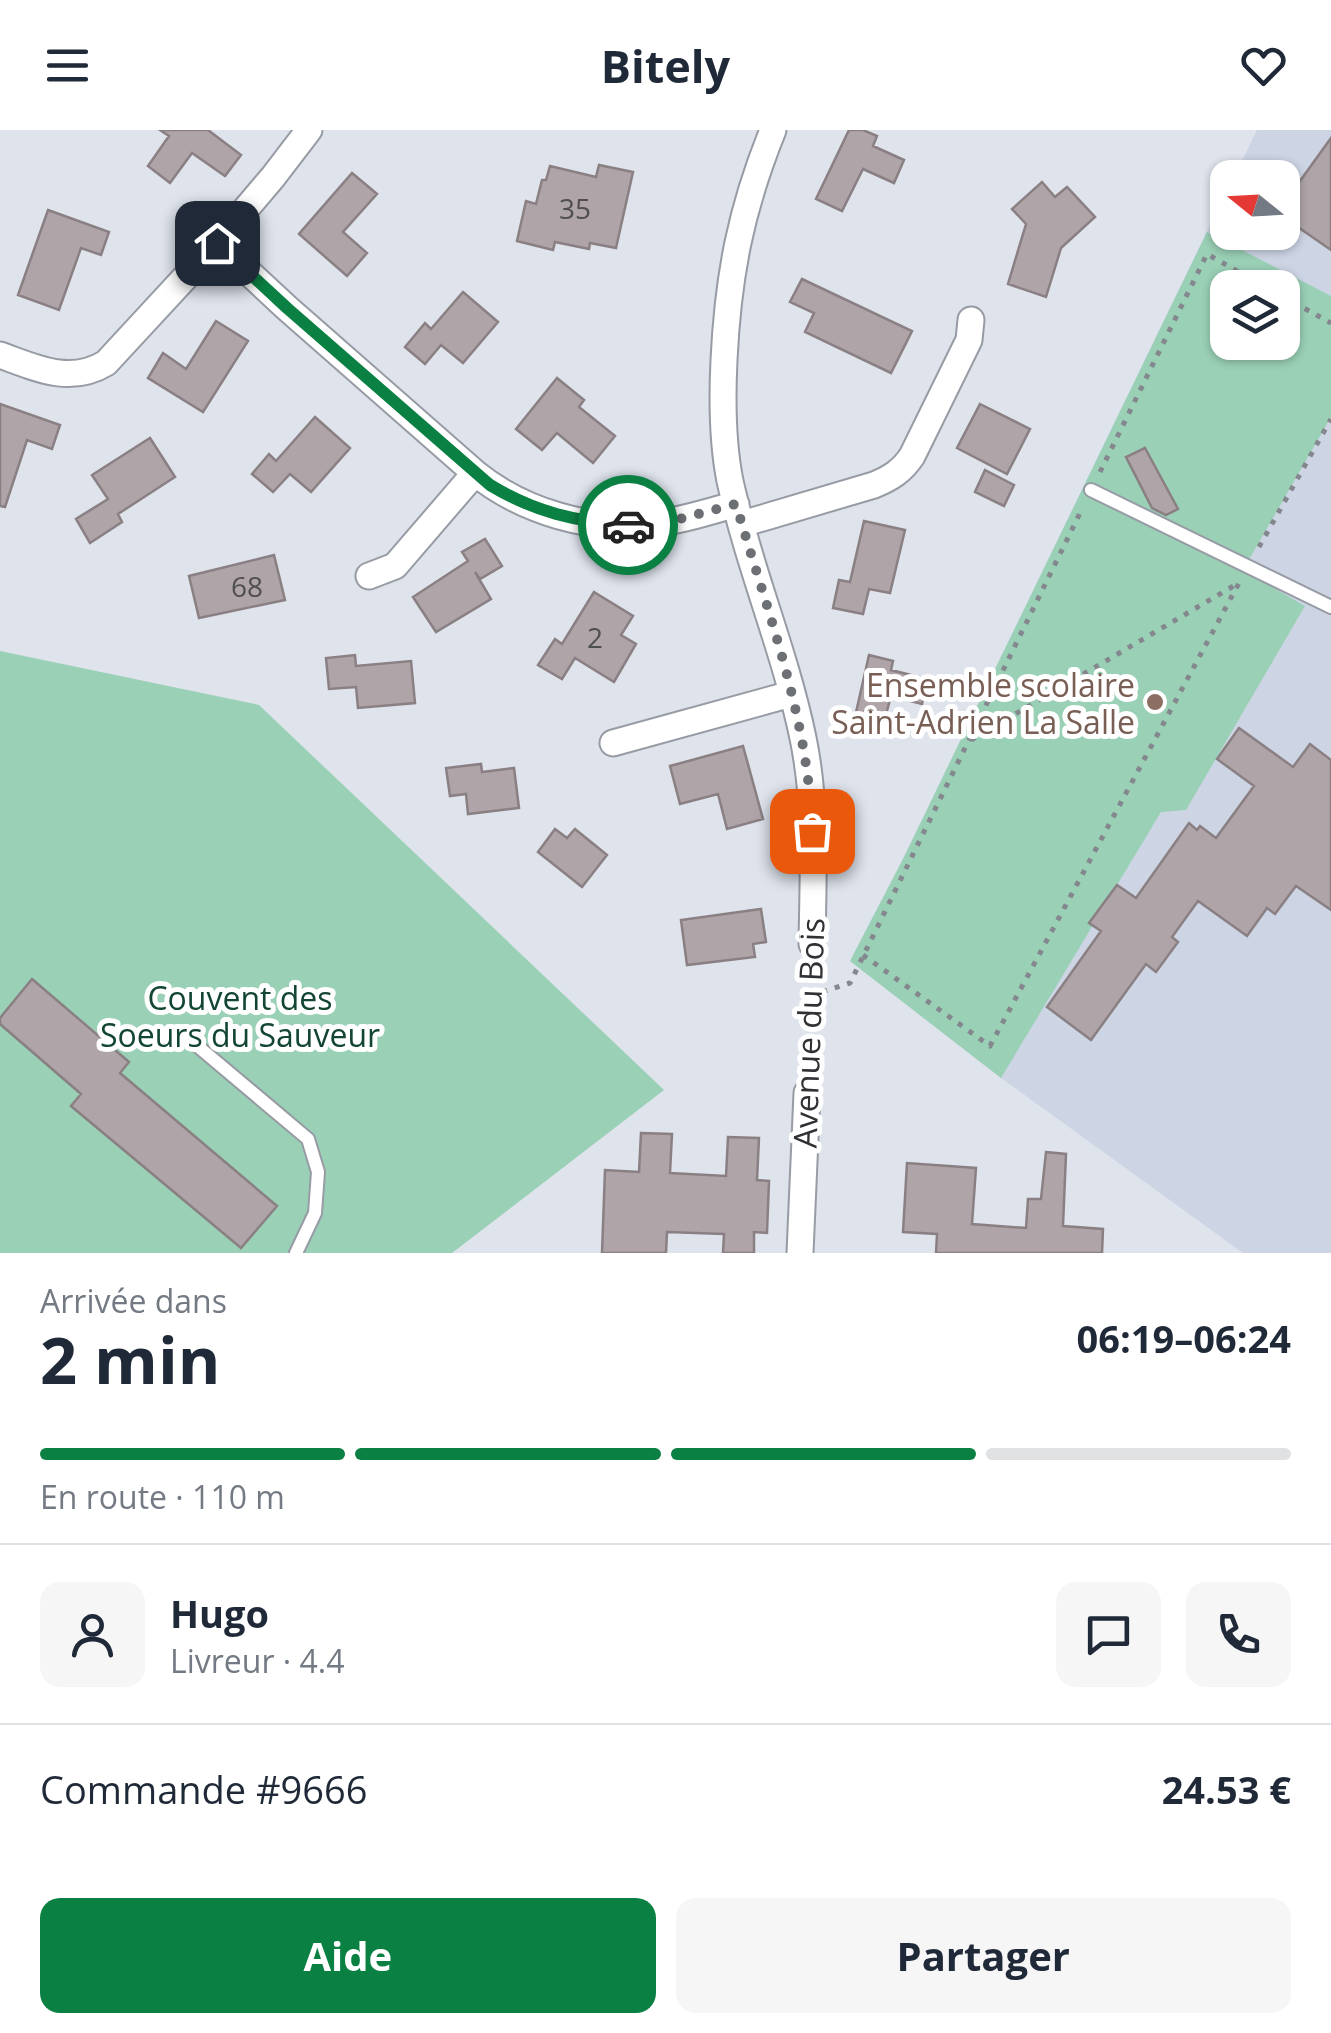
<!DOCTYPE html>
<html lang="fr">
<meta charset="utf-8">
<style>
body{margin:0;font-family:"Open Sans",sans-serif;background:#f6f6f7;color:#1f2937;height:100vh;display:flex;flex-direction:column;font-size:38px;white-space:nowrap}
*{box-sizing:border-box;margin:0}
p{font-size:32px;color:#747a83}
.icon{flex:none;width:55px;height:55px;fill:none;stroke:currentColor;stroke-width:2;stroke-linecap:round;stroke-linejoin:round}
.map{position:relative;height:1123px;overflow:hidden}
.details{display:flex;flex-direction:column;background:#fff;flex:1}
.details>*{flex:none}
.needle{width:65px;rotate:288deg}
.fabs{position:absolute;left:1210px;top:30px;display:grid;gap:20px}
.fabs a{display:grid;place-items:center;width:90px;height:90px;border-radius:20px;background:#fff;box-shadow:0 2px 8px #0004;font-size:50px}
.pin{position:absolute;display:grid;place-items:center;width:85px;height:85px;color:#fff;margin:-42px;border-radius:20px;box-shadow:0 5px 15px #0006}
.courier{position:absolute;display:grid;place-items:center;width:100px;height:100px;margin:-50px;border:8px solid #0b8043;border-radius:50%;background:#fff;color:#222;box-shadow:0 2px 12px #0007}
.overview em{font-style:normal;font-weight:700}
.overview div{display:flex;flex-direction:column-reverse}
.overview{display:flex;align-items:center;justify-content:space-between;height:170px;padding:0 40px}
h1{font-size:65px;font-weight:700;line-height:75px}
.bar{display:grid;grid-template-columns:repeat(4,1fr);gap:15px 10px;align-content:center;height:120px;padding:0 40px}
.bar i{height:12px;border-radius:8px;background:#e0e1e3}
.bar .active{background:#0b8043}
.bar p{grid-column:span 4}
.line{display:flex;align-items:center;gap:25px;padding:0 40px;border-top:2px solid #e0e1e3}
.line div{flex:1}
.round{display:grid;place-items:center;flex:none;width:105px;height:105px;border-radius:20px;background:#f6f6f7}
.primary-button{display:flex;gap:20px;margin-top:auto;padding:20px 40px}
.primary-button a{flex:1;height:115px;border-radius:20px;background:#0b8043;color:#fff;font-size:40px;font-weight:700;line-height:115px;text-align:center}
.primary-button a+a{background:#f6f6f7;color:#1f2937}
header{display:flex;justify-content:space-between;align-items:center;height:130px;padding:0 40px;background:#fff;font-size:45px;font-weight:700}
.map>svg:first-child{display:block}
.built{fill:#cdd5e5;fill-rule:evenodd}
.green{fill:#9ad0b6;fill-rule:evenodd}
.building{fill:#afa4a8;stroke:#8a8083;stroke-width:2.5}
.lines{fill:none;stroke-linecap:round;stroke-linejoin:round}
.service-casing{stroke:#979ba4;stroke-width:16}
.minor-casing{stroke:#979ba4;stroke-width:29}
.path{stroke:#84878d;stroke-width:5;stroke-dasharray:5 8;stroke-linecap:butt}
.service{stroke:#fff;stroke-width:12}
.minor{stroke:#fff;stroke-width:25}
.done{stroke:#6c6f74;stroke-width:10;stroke-dasharray:0 18}
.route{stroke:#0b8043;stroke-width:12}
.education-dot{fill:#8d6e63;stroke:#fff;stroke-width:4}
.labels{text-anchor:middle;dominant-baseline:central;stroke-width:10;stroke-linejoin:round;paint-order:stroke}
.number-label{font-size:28px;fill:#4f4e51}
.education-label{font-size:32px;fill:#785e54;stroke:#fff;text-anchor:end}
.park-label{font-size:32px;fill:#134632;stroke:#fff}
.street-label{font-size:32px;fill:#2f3134;stroke:#fff}
</style>
<header><svg class="icon" aria-label="menu" viewBox="0 0 24 24"><path d="M4 6h16M4 12h16M4 18h16"/></svg>Bitely<svg class="icon" aria-label="heart" viewBox="0 0 24 24"><path d="M12 20l-8-8c-3-5 5-10 8-4 3-6 11-1 8 4z"/></svg></header>
<div class="map">
<svg width="1331" height="1123" viewBox="0 0 1331 1123">
<rect width="100%" height="100%" fill="#dee3ec"/>
<path class="built" d="M 1257,0 L 1331,0 L 1331,1123 L 1243,1123 L 1001,948 L 850,831 L 903,729 L 1227,60 L 1228,102 L 1282,102 L 1282,48 L 1234,47 ZM 1228,158 L 1282,158 L 1282,212 L 1228,212 Z"/>
<path class="green" d="M 1207,102 L 1331,166 L 1331,287 L 1243,440 L 1305,476 L 1186,680 L 1161,682 L 1001,948 L 850,831 L 903,729 ZM 1228,158 L 1282,158 L 1282,212 L 1228,212 Z
M 0,521 L 259,575 L 664,960 L 452,1123 L 0,1123 Z"/>
<path class="building" d="M 160,0 L 208,0 L 241,25 L 225,46 L 192,23 L 170,53 L 148,36 L 169,6 Z
M 849,0 L 863,0 L 877,6 L 873,16 L 904,30 L 894,53 L 863,39 L 842,81 L 816,69 Z
M 1331,8 L 1331,120 L 1282,86 L 1282,76 Z
M 599,35 L 633,42 L 616,118 L 590,113 L 589,119 L 555,112 L 553,120 L 517,111 L 526,71 L 536,74 L 542,50 L 546,50 L 550,36 L 596,47 Z
M 352,43 L 377,64 L 343,102 L 367,123 L 347,146 L 299,104 Z
M 1042,52 L 1055,67 L 1067,57 L 1095,87 L 1061,118 L 1046,167 L 1008,154 L 1026,94 L 1012,79 Z
M 48,80 L 109,102 L 101,125 L 81,118 L 59,180 L 18,165 Z
M 802,149 L 912,201 L 891,243 L 805,202 L 814,183 L 790,172 Z
M 463,162 L 498,192 L 463,233 L 441,215 L 425,234 L 405,217 L 425,193 L 431,199 Z
M 216,191 L 248,211 L 203,282 L 148,248 L 163,223 L 186,239 Z
M 557,248 L 584,270 L 579,277 L 615,306 L 593,333 L 557,303 L 542,320 L 516,299 Z
M 0,274 L 60,295 L 52,319 L 27,310 L 5,377 L 0,376 Z
M 980,274 L 1030,299 L 1007,344 L 957,318 Z
M 315,287 L 350,318 L 311,362 L 290,344 L 273,362 L 252,344 L 269,324 L 276,331 Z
M 150,308 L 175,347 L 118,384 L 122,392 L 90,413 L 76,389 L 108,369 L 92,345 Z
M 1145,318 L 1178,379 L 1166,385 L 1152,378 L 1126,327 Z
M 985,340 L 1014,355 L 1004,376 L 975,362 Z
M 864,391 L 905,400 L 890,463 L 869,459 L 863,484 L 833,478 L 839,450 L 850,452 Z
M 485,409 L 502,436 L 480,449 L 475,442 L 491,469 L 436,502 L 413,467 L 468,431 L 462,422 Z
M 274,425 L 285,470 L 199,488 L 189,446 Z
M 594,462 L 633,486 L 621,505 L 636,514 L 614,552 L 575,528 L 562,549 L 538,535 L 555,509 L 562,514 Z
M 355,525 L 356,536 L 411,531 L 415,573 L 358,578 L 356,557 L 329,559 L 326,528 Z
M 869,525 L 893,531 L 891,540 L 927,549 L 922,574 L 891,566 L 880,607 L 852,600 Z
M 1239,598 L 1293,637 L 1310,614 L 1331,630 L 1331,780 L 1296,756 L 1275,784 L 1267,778 L 1247,806 L 1198,771 L 1172,807 L 1178,812 L 1156,842 L 1146,834 L 1091,910 L 1047,877 L 1101,801 L 1089,793 L 1117,755 L 1136,768 L 1189,693 L 1197,700 L 1200,696 L 1216,708 L 1254,656 L 1217,629 Z
M 743,616 L 763,689 L 727,699 L 718,664 L 680,674 L 670,636 Z
M 481,634 L 482,642 L 514,638 L 519,678 L 468,684 L 466,664 L 450,666 L 446,638 Z
M 555,699 L 567,708 L 575,699 L 607,725 L 582,757 L 538,722 Z
M 761,779 L 766,812 L 753,814 L 755,827 L 687,835 L 681,790 Z
M 32,849 L 129,932 L 120,943 L 277,1076 L 241,1118 L 71,976 L 81,964 L 0,894 L 0,888 Z
M 641,1003 L 672,1004 L 670,1043 L 726,1046 L 728,1007 L 759,1008 L 757,1050 L 769,1051 L 767,1103 L 754,1102 L 754,1123 L 723,1123 L 724,1104 L 667,1102 L 666,1123 L 602,1123 L 605,1040 L 639,1042 Z
M 1046,1022 L 1066,1024 L 1063,1096 L 1103,1099 L 1102,1123 L 936,1123 L 937,1104 L 903,1102 L 907,1033 L 976,1038 L 972,1094 L 1026,1098 L 1028,1069 L 1041,1069 Z"/>
<g class="lines">
<defs>
<path id="service" d="M 1091,360 L 1331,477
M 182,903 L 308,1009 L 318,1042 L 315,1083 L 296,1123"/>
<path id="minor" d="M 309,0 L 273,47 L 217,113 L 287,178 L 475,343 C 522,381 591,402 652,394 C 680,391 708,382 736,374
M 773,0 C 741,79 728,145 724,230 C 722,271 722,311 730,351 C 749,438 785,521 803,608 C 817,675 813,745 812,814
M 0,225 C 36,238 70,255 106,233 L 217,113
M 742,394 L 874,355 C 891,348 902,341 912,326 L 969,210 L 971,190
M 369,446 L 395,436 L 475,343
M 613,613 L 791,564
M 800,1123 L 807,963"/>
</defs>
<use href="#service" class="service-casing"/>
<use href="#minor" class="minor-casing"/>
<path class="path" d="M 1282,166 L 1331,193
M 1100,342 L 1207,124 L 1267,158
M 1259,417 L 1331,289
M 971,610 L 1237,454
M 863,825 L 990,916 L 1239,453
M 810,866 L 850,853 L 1082,379
M 807,940 L 811,841"/>
<use href="#service" class="service"/>
<use href="#minor" class="minor"/>
</g>
<g class="lines">
<path class="done" d="M 628,395 L 672,391 L 736,374 C 767,481 809,589 812,701"/>
<path class="route" d="M 217,113 L 287,178 L 490,355 C 535,382 576,392 628,395"/>
</g>
<circle class="education-dot" cx="1155" cy="572" r="10"/>
<g class="labels">
<g class="number-label">
<text x="575" y="78">35</text>
<text x="247" y="456">68</text>
<text x="595" y="507">2</text>
</g>
<g class="education-label">
<text x="1135" y="554">Ensemble scolaire<tspan x="1135" dy="37">Saint-Adrien La Salle</tspan></text>
</g>
<g class="park-label">
<text x="240" y="867">Couvent des<tspan x="240" dy="37">Soeurs du Sauveur</tspan></text>
</g>
<g class="street-label">
<text transform="translate(808 903) rotate(-88)">Avenue du Bois</text>
</g>
</g>
</svg>
<div class="fabs">
<a><svg class="needle" viewBox="-14 -14 28 28"><path d="M0-13l5 13h-10z" fill="#e53935"/><path d="M0 13l5-13h-10z" fill="#747a83"/></svg></a>
<a><svg class="icon" aria-label="layers" viewBox="0 0 24 24"><path d="M12 4l9 5-9 5-9-5zM3 14l9 5 9-5"/></svg></a>
</div>
<div class="pin" style="left:812px;top:701px;background:#ea580c"><svg class="icon" aria-label="bag" viewBox="0 0 24 24"><path d="M5 8h14l-1 12H6zM9 8a3 3 0 0 1 6 0"/></svg></div>
<div class="pin" style="left:217px;top:113px;background:#1f2937"><svg class="icon" aria-label="home" viewBox="0 0 24 24"><path d="M3 11l9-7 9 7M6 9v11h12V9"/></svg></div>
<div class="courier" style="left:628px;top:395px"><svg class="icon" aria-label="car" viewBox="0 0 24 24"><path d="M5 17H2v-5l4-1 3-4h7l3 4 3 1v5h-3M9 17h6M6 11h13"/><circle cx="7" cy="17" r="2"/><circle cx="17" cy="17" r="2"/></svg></div>
</div>
<section class="details">
<div class="overview"><div><h1>2 min</h1><p>Arrivée dans</p></div><em>06:19–06:24</em></div>
<div class="bar"><i class="active"></i><i class="active"></i><i class="active"></i><i></i><p>En route · 110 m</p></div>
<div class="line" style="height:180px"><a class="round"><svg class="icon" aria-label="person" viewBox="0 0 24 24"><circle cx="12" cy="8" r="4"/><path d="M4 21q1-7 8-7t8 7"/></svg></a><div><b>Hugo</b><p>Livreur · 4.4</p></div><a class="round"><svg class="icon" aria-label="chat" viewBox="0 0 24 24"><path d="M4 5h16v11H9l-5 4z"/></svg></a><a class="round"><svg class="icon" aria-label="phone" viewBox="0 0 24 24"><path d="M5 4h4l2 5-3 2q2 4 5 5l2-3 5 2v4C11 20 4 13 5 4z"/></svg></a></div>
<div class="line" style="height:130px"><div>Commande #9666</div><b>24.53 €</b></div>
<div class="primary-button"><a>Aide</a><a>Partager</a></div>
</section>
